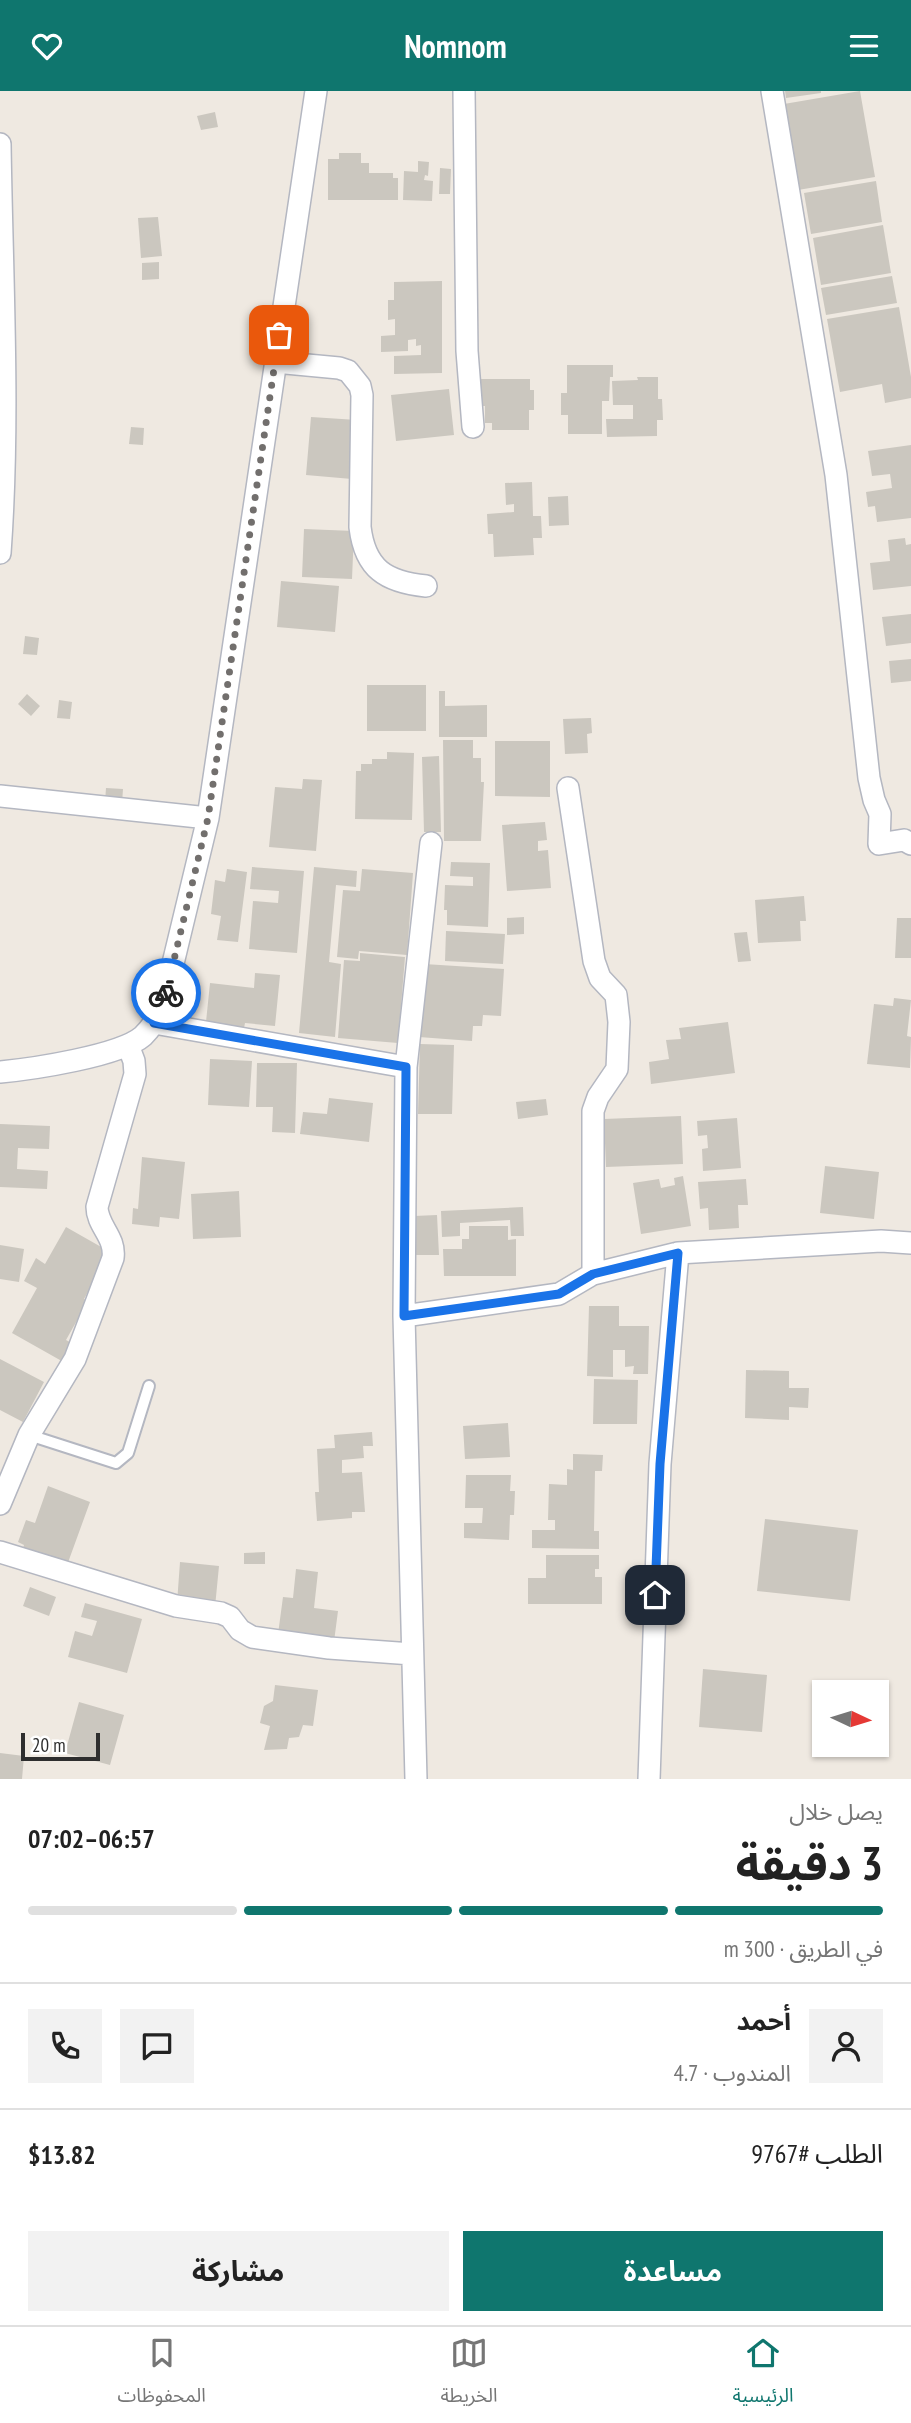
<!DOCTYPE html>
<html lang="ar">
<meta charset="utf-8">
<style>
body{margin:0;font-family:"PT Sans Narrow","Noto Sans Arabic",sans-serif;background:#f2f2f2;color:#222;direction:rtl;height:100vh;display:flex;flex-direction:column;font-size:26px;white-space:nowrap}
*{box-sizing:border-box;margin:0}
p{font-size:23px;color:#767676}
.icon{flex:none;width:38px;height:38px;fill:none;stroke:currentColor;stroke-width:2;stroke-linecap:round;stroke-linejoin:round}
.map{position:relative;height:1688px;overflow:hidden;direction:ltr}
.details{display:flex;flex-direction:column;background:#fff;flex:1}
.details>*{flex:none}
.needle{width:46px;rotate:94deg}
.tools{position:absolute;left:812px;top:1589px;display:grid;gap:14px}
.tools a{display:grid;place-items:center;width:77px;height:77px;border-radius:0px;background:#fff;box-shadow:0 2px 5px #0004;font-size:35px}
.scale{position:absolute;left:21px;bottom:18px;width:79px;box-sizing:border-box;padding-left:7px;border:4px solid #2e2e2e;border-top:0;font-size:19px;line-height:24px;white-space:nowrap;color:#2e2e2e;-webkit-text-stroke:5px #fff;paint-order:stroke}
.pin{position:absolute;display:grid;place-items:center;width:60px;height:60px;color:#fff;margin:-30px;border-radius:14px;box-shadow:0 4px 10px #0006}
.courier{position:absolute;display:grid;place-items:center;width:70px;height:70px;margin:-35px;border:5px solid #1a73e8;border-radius:50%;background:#fff;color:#222;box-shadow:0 2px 9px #0007}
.headline em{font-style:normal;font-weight:700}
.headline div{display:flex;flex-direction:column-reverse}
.headline{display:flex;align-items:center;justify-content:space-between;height:119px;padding:0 28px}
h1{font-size:46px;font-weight:700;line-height:52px}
.bar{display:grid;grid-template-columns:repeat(4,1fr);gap:10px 7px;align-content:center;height:84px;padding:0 28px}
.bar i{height:9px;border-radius:5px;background:#e0e0e0}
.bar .on{background:#0f766e}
.bar p{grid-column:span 4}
.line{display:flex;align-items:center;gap:18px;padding:0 28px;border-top:2px solid #e0e0e0}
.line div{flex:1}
.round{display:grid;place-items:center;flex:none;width:74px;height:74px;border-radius:0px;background:#f2f2f2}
.action{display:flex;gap:14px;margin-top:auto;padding:14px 28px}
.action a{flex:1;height:80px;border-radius:0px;background:#0f766e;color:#fff;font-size:28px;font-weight:700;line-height:80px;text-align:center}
.action a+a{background:#f2f2f2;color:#222}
header{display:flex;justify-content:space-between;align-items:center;height:91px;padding:0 28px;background:#0f766e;color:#fff;font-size:32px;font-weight:700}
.tabs{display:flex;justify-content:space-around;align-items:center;height:98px;border-top:2px solid #e0e0e0;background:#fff;font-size:19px;color:#767676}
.tabs a{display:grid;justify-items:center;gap:4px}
.tabs .on{color:#0f766e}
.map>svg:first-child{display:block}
.building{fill:#cbc7bf}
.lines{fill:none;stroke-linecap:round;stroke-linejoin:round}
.service-casing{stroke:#b4b7c1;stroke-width:14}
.minor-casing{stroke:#b4b7c1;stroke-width:24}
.service{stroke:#fff;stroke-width:10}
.minor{stroke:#fff;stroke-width:21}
.done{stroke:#726f6d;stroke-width:7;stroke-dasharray:0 12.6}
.route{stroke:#1a73e8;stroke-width:9}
</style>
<header><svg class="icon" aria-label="menu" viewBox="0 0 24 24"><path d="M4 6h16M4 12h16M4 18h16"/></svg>Nomnom<svg class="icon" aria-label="heart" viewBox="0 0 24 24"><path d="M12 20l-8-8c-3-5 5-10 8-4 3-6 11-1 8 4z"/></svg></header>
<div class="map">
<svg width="911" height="1688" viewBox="0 0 911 1688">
<rect width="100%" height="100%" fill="#efe9e1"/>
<path class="building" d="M 785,0 L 821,0 L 821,2 L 786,7 Z
M 860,0 L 875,86 L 798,99 L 784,13 Z
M 215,21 L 218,36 L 201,39 L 197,25 Z
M 339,62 L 361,62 L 361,72 L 369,72 L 369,82 L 393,82 L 393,87 L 398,87 L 398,109 L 328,109 L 328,68 L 339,68 Z
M 418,70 L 429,71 L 428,85 L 425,84 L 424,89 L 433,90 L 432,110 L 403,109 L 404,80 L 418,81 Z
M 440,77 L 451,78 L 450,103 L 439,103 Z
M 876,90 L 882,131 L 811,143 L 804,102 Z
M 158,126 L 162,165 L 141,167 L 138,127 Z
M 883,134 L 891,182 L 821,194 L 813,147 Z
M 159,171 L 159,188 L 142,189 L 142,172 Z
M 892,185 L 897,212 L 826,224 L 821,197 Z
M 442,190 L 442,282 L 394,283 L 394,265 L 421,264 L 421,254 L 416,255 L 416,248 L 408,249 L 408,260 L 381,261 L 381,245 L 395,244 L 395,228 L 388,229 L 388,209 L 394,209 L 394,191 Z
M 899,216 L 911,286 L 911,307 L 885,312 L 882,293 L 840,301 L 827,228 Z
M 567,274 L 613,274 L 613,286 L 610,286 L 609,310 L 602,310 L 602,343 L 568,343 L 568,324 L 561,324 L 561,302 L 567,302 Z
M 637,286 L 658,286 L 658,308 L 662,308 L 663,329 L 657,329 L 657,345 L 607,346 L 606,328 L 633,328 L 633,314 L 613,314 L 612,290 L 638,289 Z
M 475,288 L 530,288 L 530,299 L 534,299 L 534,319 L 529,319 L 529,339 L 492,339 L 492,332 L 485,332 L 485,315 L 475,315 Z
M 449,298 L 454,344 L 396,350 L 391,304 Z
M 311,326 L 357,329 L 352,388 L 306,384 Z
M 131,336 L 144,337 L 143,354 L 129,353 Z
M 911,354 L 911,427 L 877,431 L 875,415 L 868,416 L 866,401 L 892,397 L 890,383 L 872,385 L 868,360 Z
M 532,391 L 533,425 L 541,425 L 542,447 L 533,447 L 534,464 L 494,466 L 493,443 L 488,443 L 487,423 L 514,421 L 514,413 L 506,414 L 505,392 Z
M 568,405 L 569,434 L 549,435 L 548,406 Z
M 304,438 L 354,440 L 352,488 L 302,486 Z
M 905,447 L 906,454 L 911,453 L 911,495 L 873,499 L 870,472 L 890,470 L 888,449 Z
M 281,490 L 339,495 L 335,541 L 277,536 Z
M 911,523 L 911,552 L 886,555 L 882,526 Z
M 25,545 L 39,547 L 37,564 L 23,563 Z
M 911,568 L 911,590 L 891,592 L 889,570 Z
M 367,594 L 426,594 L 426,640 L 367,640 Z
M 439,600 L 445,600 L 445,615 L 487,614 L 487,646 L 439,646 Z
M 27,603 L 40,615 L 31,625 L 18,613 Z
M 59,609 L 72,611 L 70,628 L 57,627 Z
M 591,627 L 592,642 L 587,643 L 588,662 L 565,663 L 563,628 Z
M 443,649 L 473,649 L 473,667 L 481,667 L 481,691 L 484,691 L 481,750 L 444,750 Z
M 495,650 L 550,650 L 550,706 L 495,705 Z
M 387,661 L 414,662 L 412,729 L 355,728 L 356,680 L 361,680 L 361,673 L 372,673 L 372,668 L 387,668 Z
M 439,665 L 441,741 L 424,741 L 422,666 Z
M 303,688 L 322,689 L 316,760 L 269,756 L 275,696 L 302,698 Z
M 106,697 L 123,698 L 122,712 L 105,711 Z
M 545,731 L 547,749 L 538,750 L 538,760 L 548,759 L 551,797 L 507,800 L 502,734 Z
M 451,771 L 490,772 L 488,836 L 447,834 L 447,819 L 444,819 L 445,794 L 473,795 L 473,786 L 450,785 Z
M 252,776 L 304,780 L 297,862 L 249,858 L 253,810 L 278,812 L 279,800 L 250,798 Z
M 314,776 L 357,780 L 356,796 L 336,794 L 329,871 L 341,873 L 335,946 L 299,942 Z
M 227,778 L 247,781 L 238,851 L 217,849 L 221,825 L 211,823 L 215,789 L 225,791 Z
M 362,778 L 413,782 L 407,864 L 359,860 L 358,868 L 337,866 L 343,799 L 360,800 Z
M 804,805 L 806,830 L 800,830 L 801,850 L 758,852 L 755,809 Z
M 524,826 L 524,843 L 507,844 L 507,827 Z
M 897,827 L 911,827 L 911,867 L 895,867 Z
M 446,840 L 505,843 L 503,873 L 445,870 Z
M 747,841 L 751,870 L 738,871 L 734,842 Z
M 360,862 L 405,866 L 398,952 L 338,947 L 344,869 L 360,870 Z
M 424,873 L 504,878 L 501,925 L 483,924 L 482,935 L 473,935 L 472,950 L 419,946 Z
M 255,882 L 280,884 L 275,935 L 245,932 L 243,942 L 231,940 L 231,934 L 206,931 L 210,892 L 254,897 Z
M 894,907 L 911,909 L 907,945 L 911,946 L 910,977 L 867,973 L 874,913 L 893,915 Z
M 728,931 L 735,982 L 651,993 L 649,971 L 669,968 L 666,949 L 681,948 L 679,937 Z
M 420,953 L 454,954 L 452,1023 L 418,1023 Z
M 210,968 L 252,970 L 249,1016 L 208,1014 Z
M 257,972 L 297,972 L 295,1042 L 272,1041 L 273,1016 L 256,1016 Z
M 329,1007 L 373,1012 L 369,1051 L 300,1043 L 303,1021 L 327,1023 Z
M 546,1008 L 548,1024 L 518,1028 L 516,1011 Z
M 681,1025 L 683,1073 L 606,1076 L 604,1028 Z
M 737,1027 L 741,1077 L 703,1080 L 702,1058 L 708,1057 L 707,1044 L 698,1045 L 697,1030 Z
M 0,1033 L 50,1035 L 49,1058 L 18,1057 L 17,1078 L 48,1080 L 47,1098 L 0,1096 Z
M 142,1066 L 185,1071 L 179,1128 L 160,1126 L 159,1136 L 132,1133 L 133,1117 L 138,1118 Z
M 825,1075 L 879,1081 L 874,1128 L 820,1122 Z
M 683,1085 L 691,1135 L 641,1143 L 633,1092 L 659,1088 L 661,1097 L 675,1094 L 674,1087 Z
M 746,1088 L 748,1114 L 738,1114 L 739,1137 L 709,1139 L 708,1117 L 700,1118 L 698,1091 Z
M 239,1100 L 241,1146 L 193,1148 L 191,1103 Z
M 523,1116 L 524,1145 L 511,1145 L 510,1129 L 460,1132 L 460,1145 L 442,1146 L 441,1120 Z
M 437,1124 L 439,1164 L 416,1164 L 414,1125 Z
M 469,1135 L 508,1135 L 508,1149 L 516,1148 L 516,1185 L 444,1185 L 443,1158 L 462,1158 L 462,1148 L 469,1148 Z
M 66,1136 L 110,1161 L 84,1208 L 88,1210 L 66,1249 L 77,1255 L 67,1273 L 12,1242 L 37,1197 L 24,1190 L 36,1167 L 45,1173 Z
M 0,1154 L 24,1158 L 19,1191 L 0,1188 Z
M 589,1215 L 619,1215 L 619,1235 L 649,1235 L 648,1283 L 633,1283 L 634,1275 L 625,1276 L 625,1259 L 613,1259 L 613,1286 L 587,1285 Z
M 0,1268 L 44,1291 L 23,1331 L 0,1319 Z
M 746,1279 L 789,1280 L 789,1297 L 809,1297 L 808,1317 L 789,1316 L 789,1329 L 745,1327 Z
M 594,1288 L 638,1289 L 637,1333 L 593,1333 Z
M 508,1332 L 510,1366 L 465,1368 L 463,1335 Z
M 372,1341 L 373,1355 L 363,1355 L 364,1367 L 342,1369 L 342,1382 L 362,1381 L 365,1421 L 352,1421 L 352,1427 L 317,1430 L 315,1401 L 319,1401 L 317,1358 L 335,1357 L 334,1344 Z
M 573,1363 L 603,1364 L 602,1380 L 595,1380 L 594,1440 L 599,1440 L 599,1458 L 532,1457 L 532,1439 L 555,1439 L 555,1429 L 548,1429 L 549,1393 L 567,1394 L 567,1378 L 573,1379 Z
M 466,1384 L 511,1384 L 510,1400 L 515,1400 L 514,1424 L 510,1424 L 509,1449 L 464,1447 L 464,1432 L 482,1432 L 483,1417 L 465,1417 Z
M 48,1395 L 90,1411 L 66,1477 L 22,1461 L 24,1454 L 18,1451 L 26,1429 L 35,1432 Z
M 765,1428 L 858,1439 L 850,1510 L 757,1500 Z
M 265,1461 L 265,1473 L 244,1473 L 244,1462 Z
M 546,1464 L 599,1464 L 599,1478 L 595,1478 L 595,1486 L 602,1486 L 602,1513 L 528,1513 L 528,1487 L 546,1487 Z
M 180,1471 L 219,1475 L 215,1516 L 177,1512 Z
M 296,1478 L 318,1481 L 314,1517 L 338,1520 L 332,1566 L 276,1558 L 283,1506 L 293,1507 Z
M 30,1496 L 56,1506 L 49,1525 L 23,1515 Z
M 85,1512 L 142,1528 L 127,1582 L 68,1566 L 75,1540 L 92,1545 L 97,1530 L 81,1526 Z
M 703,1578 L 767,1584 L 762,1641 L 699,1636 Z
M 275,1594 L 318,1599 L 313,1635 L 303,1634 L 299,1646 L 289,1647 L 287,1658 L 264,1659 L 270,1635 L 260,1632 L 264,1615 L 273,1610 Z
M 79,1611 L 124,1624 L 110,1674 L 65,1662 Z
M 0,1662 L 24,1665 L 22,1688 L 0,1688 Z"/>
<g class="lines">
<defs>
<path id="service" d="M 29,1344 L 116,1372 L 128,1362 L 149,1295"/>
<path id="minor" d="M 464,0 L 467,260 L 473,336
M 772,0 L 836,384 L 869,687 L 874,709 L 880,723 L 879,753 L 904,749 L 911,753
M 0,53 C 2,189 10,326 0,462
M 275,271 L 339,277 L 348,280 L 360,295 L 362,304 L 360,436 C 365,478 386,491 426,495
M 568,697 L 594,870 L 600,887 L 616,904 L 619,931 L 617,978 L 598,1006 L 593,1020 L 593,1183
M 0,705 L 208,727
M 154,932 L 406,976 L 404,1225 L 416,1688
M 406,976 L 431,752
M 0,981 C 32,978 120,965 143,945 C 151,937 157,928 162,918 L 208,727 L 316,0
M 404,1225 L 559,1203 L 593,1183 L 678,1162 L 881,1150 L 911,1152
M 0,1413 L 29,1344 L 75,1268 L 113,1167 C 116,1146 97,1135 97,1116 L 135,983 L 134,970 L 128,954
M 0,1461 L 176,1515 L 221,1522 L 230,1526 L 240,1539 L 252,1546 L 329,1557 L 412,1563
M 649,1688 L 660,1373 L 678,1162"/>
</defs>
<use href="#service" class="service-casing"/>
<use href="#minor" class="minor-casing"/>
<use href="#service" class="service"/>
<use href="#minor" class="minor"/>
</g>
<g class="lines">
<path class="done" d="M 166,902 L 208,727 L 279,244"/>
<path class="route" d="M 166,902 L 162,918 L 154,932 L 406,976 L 404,1225 L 559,1203 L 593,1183 L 678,1162 L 660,1373 L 655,1504"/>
</g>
</svg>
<div class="tools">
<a><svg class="needle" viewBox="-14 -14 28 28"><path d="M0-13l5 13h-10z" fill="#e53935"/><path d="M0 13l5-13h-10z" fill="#767676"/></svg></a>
</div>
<div class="scale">20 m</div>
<div class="pin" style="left:279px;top:244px;background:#ea580c"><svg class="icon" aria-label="bag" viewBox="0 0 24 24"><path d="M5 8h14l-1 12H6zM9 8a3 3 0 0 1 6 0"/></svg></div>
<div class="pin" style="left:655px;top:1504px;background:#1f2937"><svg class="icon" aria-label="home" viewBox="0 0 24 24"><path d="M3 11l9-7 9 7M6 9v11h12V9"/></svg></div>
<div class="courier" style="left:166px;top:902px"><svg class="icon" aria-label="bike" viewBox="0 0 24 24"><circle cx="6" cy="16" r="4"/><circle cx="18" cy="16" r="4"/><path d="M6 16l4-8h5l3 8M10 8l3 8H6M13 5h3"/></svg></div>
</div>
<section class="details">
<div class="headline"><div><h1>3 دقيقة</h1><p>يصل خلال</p></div><em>06:57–07:02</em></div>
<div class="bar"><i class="on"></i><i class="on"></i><i class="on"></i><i></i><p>في الطريق · 300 m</p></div>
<div class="line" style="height:126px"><a class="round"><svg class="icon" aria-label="person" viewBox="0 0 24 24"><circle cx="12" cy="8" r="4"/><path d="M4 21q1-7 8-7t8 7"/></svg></a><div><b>أحمد</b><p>المندوب · 4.7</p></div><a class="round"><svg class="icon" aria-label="chat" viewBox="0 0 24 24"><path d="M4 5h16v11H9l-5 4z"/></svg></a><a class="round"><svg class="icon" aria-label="phone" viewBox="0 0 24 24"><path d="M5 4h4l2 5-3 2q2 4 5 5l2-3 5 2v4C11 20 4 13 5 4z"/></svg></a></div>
<div class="line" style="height:91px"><div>الطلب #9767</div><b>$13.82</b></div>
<div class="action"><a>مساعدة</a><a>مشاركة</a></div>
</section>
<nav class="tabs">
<a class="on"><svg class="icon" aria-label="home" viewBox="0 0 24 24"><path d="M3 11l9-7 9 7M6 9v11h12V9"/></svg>الرئيسية</a>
<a><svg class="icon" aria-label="map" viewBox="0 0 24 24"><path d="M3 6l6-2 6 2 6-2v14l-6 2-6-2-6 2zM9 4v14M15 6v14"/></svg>الخريطة</a>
<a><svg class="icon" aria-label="saved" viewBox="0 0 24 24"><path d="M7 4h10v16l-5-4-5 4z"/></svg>المحفوظات</a>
</nav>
